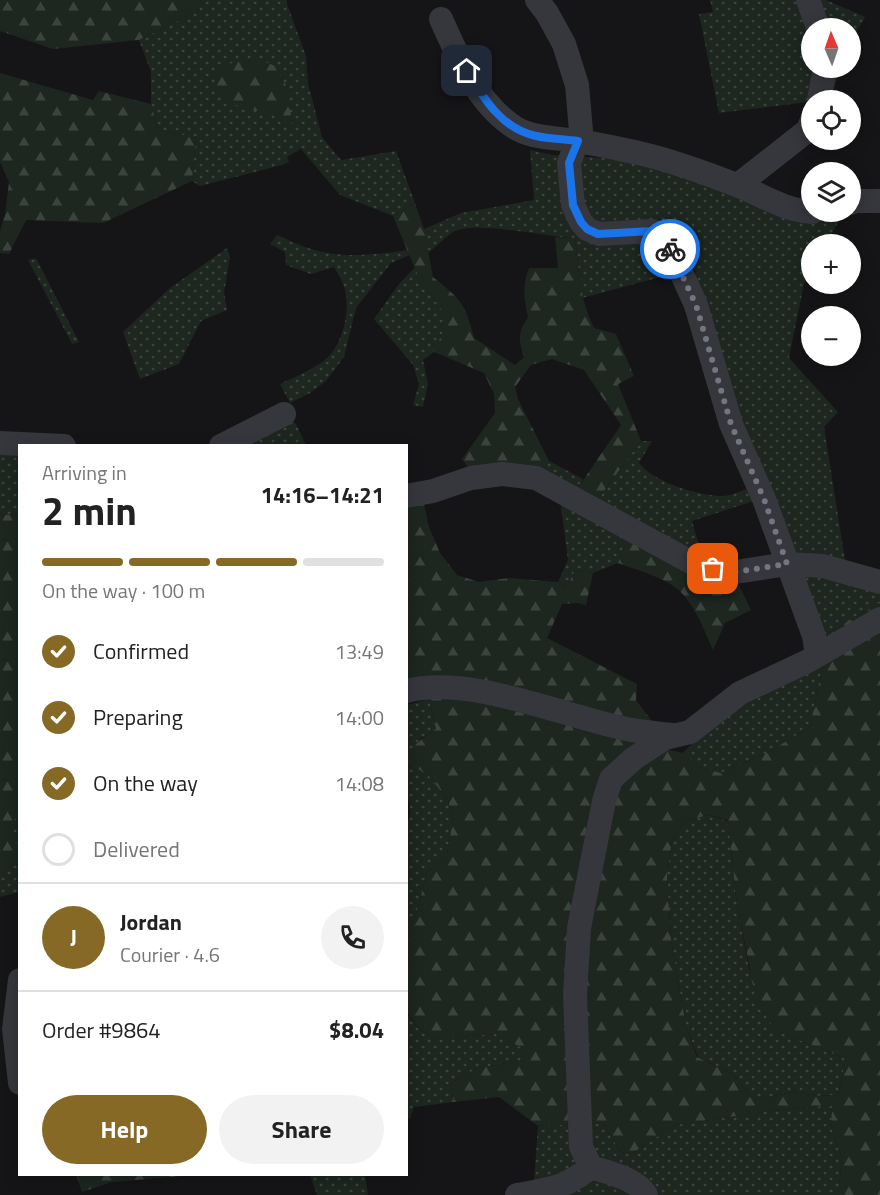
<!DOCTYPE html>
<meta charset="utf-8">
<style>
body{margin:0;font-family:"Titillium Web",sans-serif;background:#f2f2f2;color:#222;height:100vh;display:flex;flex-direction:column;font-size:22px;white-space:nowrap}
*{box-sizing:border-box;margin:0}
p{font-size:20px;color:#767676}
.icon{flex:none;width:33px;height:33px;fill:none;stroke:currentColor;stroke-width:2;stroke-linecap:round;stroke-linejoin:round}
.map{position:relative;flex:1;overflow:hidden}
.side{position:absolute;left:18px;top:444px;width:390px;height:732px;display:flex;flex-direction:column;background:#fff;border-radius:0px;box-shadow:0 3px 15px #0003}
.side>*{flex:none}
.needle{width:39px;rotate:358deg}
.fabs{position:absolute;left:801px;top:18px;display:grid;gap:12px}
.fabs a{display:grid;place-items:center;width:60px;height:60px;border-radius:50%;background:#fff;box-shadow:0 3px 15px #0003;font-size:30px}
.pin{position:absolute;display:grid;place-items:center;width:51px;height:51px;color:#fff;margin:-26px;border-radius:12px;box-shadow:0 3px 9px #0006}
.courier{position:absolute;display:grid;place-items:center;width:60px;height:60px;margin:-30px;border:4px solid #1a73e8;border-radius:50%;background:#fff;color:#222;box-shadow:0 2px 8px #0007}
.summary em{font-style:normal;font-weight:700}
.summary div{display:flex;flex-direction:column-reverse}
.summary{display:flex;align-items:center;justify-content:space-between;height:102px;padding:0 24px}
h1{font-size:39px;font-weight:700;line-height:45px}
.bar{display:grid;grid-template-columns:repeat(4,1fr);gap:9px 6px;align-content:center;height:72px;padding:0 24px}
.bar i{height:8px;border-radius:4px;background:#e0e0e0}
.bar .current{background:#856925}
.bar p{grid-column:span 4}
.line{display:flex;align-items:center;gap:15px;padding:0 24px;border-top:2px solid #e0e0e0}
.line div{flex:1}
.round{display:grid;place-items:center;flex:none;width:63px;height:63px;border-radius:32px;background:#f2f2f2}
ol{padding:0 24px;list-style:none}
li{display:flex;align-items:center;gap:18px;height:66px}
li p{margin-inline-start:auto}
li .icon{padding:6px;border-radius:50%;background:#856925;color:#fff;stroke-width:4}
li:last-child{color:#767676}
li i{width:33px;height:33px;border:3px solid #e0e0e0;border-radius:50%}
.action{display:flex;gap:12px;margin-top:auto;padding:12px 24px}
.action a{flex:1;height:69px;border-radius:36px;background:#856925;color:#fff;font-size:24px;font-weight:700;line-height:69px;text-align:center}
.action a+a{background:#f2f2f2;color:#222}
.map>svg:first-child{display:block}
.grass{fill:url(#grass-dots)}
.forest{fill:url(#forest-firs);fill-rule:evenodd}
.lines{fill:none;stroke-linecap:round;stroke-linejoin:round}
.minor{stroke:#36373d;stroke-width:24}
.done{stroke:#737680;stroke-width:6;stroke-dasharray:0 10.8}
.route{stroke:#1a73e8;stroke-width:8}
</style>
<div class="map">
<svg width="880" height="1195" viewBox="0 0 880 1195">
<defs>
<pattern id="grass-dots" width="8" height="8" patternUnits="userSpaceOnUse" patternTransform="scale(1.5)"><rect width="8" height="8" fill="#1d261f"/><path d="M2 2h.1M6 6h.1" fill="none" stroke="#3b433d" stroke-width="1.8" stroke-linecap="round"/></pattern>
<pattern id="forest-firs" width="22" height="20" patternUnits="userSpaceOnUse" patternTransform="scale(1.5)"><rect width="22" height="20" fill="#1d261f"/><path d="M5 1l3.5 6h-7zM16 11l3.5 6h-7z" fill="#3b433d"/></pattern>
</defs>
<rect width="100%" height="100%" fill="#151517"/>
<path class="grass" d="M 201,0 L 287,0 L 287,4 L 306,56 L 308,83 L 322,137 L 341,160 L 396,151 L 415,203 L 393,216 L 340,195 L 301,149 L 287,157 L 289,162 L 282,165 L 200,186 L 192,181 L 196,138 L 158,130 L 151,104 L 151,72 L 139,40 L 198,11 Z
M 710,0 L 826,0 L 865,17 L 851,42 L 850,28 L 812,28 L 812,68 L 839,68 L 832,99 L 719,113 L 699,14 L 713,12 Z
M 530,150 L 553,155 L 605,158 L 654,167 L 809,217 L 833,216 L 840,219 L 826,244 L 812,244 L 811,271 L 804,284 L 789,358 L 838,412 L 824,427 L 845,560 L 792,556 L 738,422 L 694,268 L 582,298 L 575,238 C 548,237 475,220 453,232 C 444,238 436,247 427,254 L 424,229 L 461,213 L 534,200 Z
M 277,235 C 287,239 298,245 308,248 C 341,259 375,255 408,250 L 410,255 L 391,263 L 356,308 L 344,357 L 326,381 L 310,393 L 290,403 L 280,384 C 295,377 312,370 326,359 C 344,343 352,306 343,284 C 341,278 337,273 334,267 L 311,274 L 286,265 L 285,252 L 270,244 Z
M 227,248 L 230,257 L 224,293 L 227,310 L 201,321 L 179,364 L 140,379 L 123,332 L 170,288 Z
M 36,258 L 79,342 L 72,344 L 28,260 Z
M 415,267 C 423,287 438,303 448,322 L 434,352 L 423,360 L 428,384 L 423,407 L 413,405 L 419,384 L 413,365 L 374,319 L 399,284 Z
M 290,419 L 296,424 L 306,445 L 238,446 Z
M 641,441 L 652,441 L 639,463 C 653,482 697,495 720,496 C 730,497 743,490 752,487 L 757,500 L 692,521 L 704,563 L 598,499 Z
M 0,451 L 19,452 L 19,514 L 0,515 Z
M 549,461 L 583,479 L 577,489 L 542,473 Z
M 560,499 L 629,535 L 618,563 L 593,573 L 575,570 L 568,587 L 558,582 L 568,560 Z
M 822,574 L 880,589 L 880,603 L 824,635 L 800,575 Z
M 823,664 L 810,727 L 765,754 L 721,773 L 695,766 L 683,753 L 709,726 L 741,703 Z
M 429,699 L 436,729 L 420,739 L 407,758 L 407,705 Z
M 406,762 L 409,767 L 426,772 L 448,800 L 453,820 L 447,854 L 427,873 L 415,918 L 407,929 L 406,824 C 414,813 408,804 407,791 C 405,782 407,771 406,762 Z
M 708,815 L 728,821 L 736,897 L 749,969 L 775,1030 L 846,1059 L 838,1095 L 816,1096 L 797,1091 L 753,1100 L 733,1074 L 698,1057 L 686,1026 L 671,940 L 667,877 L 672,840 L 686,821 Z
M 19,818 L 19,892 L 0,897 L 0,869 L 19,864 L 11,820 Z
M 406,1012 L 419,1029 L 435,1039 L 496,1034 L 524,1049 L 525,1060 L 478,1068 L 450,1083 L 454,1102 L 414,1107 L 410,1119 L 406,1116 Z
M 832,1105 L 831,1126 L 842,1158 L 838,1195 L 533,1195 L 538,1126 L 602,1123 L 621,1152 L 631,1154 L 675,1125 L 770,1111 Z
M 310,1175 L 365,1175 L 368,1195 L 317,1195 Z"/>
<path class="forest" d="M 0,0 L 201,0 L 198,11 L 139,40 L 53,49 L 0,31 Z
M 256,58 L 275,66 L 287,87 L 292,124 L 283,126 L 274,113 C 256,111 210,106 216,78 C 217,74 221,69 223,65 Z
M 0,73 L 93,100 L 99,91 L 151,104 L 158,130 L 196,138 L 192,181 L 103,223 L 26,220 L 9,254 L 0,253 L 0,231 L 5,215 L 9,182 L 0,162 Z
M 415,203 L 424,229 L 433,277 C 461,300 465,302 474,338 L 515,365 L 524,357 C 518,338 518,334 528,317 C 524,299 522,285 529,268 L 558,268 L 555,237 L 575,238 C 579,270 579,298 594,328 L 616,334 L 634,376 L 618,384 L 641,441 L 598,499 L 577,489 L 621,425 L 584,370 L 552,359 L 531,365 L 515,387 L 518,399 L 549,461 L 542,473 L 471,471 L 462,459 L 495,413 L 494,394 L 484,373 L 434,352 L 447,322 L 439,306 L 421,283 L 393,216 Z
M 423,500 L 429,527 L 440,553 L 457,575 L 479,582 L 509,578 L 558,582 L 567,587 L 575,570 L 593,573 L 586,605 L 577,603 L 562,604 L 547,638 L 637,684 L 636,700 L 651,720 L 644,744 L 683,753 L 695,766 L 721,773 L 765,754 L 810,727 L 823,664 L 824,635 L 880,603 L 880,1195 L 838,1195 L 842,1158 L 831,1126 L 832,1105 L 770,1111 L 675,1125 L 631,1154 L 621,1152 L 602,1123 L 538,1126 L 499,1097 L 454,1102 L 450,1083 L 478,1068 L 524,1060 L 524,1049 L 496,1034 L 435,1039 L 419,1029 L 407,1012 L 407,929 L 415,918 L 427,873 L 447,854 L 453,820 L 448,800 L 426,772 L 409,767 C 402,751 424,737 436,729 L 429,699 L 407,683 L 407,502 ZM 708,815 L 728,820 L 736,897 L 756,1001 L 775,1030 L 846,1059 L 838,1095 L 816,1096 L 798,1091 L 753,1100 L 733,1074 L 697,1057 L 686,1026 L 671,940 L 667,877 L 672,840 L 686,821 Z
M 19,514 L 20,818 L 12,820 L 19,864 L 0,869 L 0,515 Z
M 629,535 L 737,581 L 751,610 L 725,623 L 713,650 C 702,626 692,595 667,582 C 652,574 634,569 618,563 Z
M 76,1175 L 76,1174 L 196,1175 L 112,1182 L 82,1192 Z"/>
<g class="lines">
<path class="minor" d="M 537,0 L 547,13 L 564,44 L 577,85 L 581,131 L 569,163 L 573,205 L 581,222 L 587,229 L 599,234 L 652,231 L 662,235 L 672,252 L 696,305 L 731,424 L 764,499 L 814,636 L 817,655
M 808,0 L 818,28
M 441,19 C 458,57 476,100 511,125 C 530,139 554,137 576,141 C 598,144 621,149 643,154 C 672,161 711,175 739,186 C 762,195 786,211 812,212
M 819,100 L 825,68
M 738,185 L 808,130 L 812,120
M 850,203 L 857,201 L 880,201
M 0,443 L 64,446
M 221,446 L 284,414
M 406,496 L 433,491 L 471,478 L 502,474 L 536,478 L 698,566 L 729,573 L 787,564 L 823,566 L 880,582
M 406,691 C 470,675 560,715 622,728 C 638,732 655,733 672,735
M 20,980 L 14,1029 L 20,1083
M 517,1195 C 551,1189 563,1189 591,1167
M 646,1195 C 636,1178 608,1173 591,1167 L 581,1147 L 575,995 L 579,928 L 604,801 L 611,779 L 633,759 L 665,738 L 690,732 L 740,693 L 808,661 L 880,619"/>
</g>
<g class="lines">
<path class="done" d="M 670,249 L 696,305 L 731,424 L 764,499 L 787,564 L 729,573 L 713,569"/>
<path class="route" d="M 467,71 C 484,99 502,129 536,136 C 550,139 564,139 578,141 L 569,163 L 573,205 L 581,222 L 587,229 L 598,234 L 652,231 L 662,235 L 670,249"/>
</g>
</svg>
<div class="fabs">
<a><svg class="needle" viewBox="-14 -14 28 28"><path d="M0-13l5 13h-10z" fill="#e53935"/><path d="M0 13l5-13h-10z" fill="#767676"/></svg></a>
<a><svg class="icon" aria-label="locate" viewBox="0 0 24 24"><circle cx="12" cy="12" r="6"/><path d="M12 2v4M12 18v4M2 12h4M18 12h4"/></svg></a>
<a><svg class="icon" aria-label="layers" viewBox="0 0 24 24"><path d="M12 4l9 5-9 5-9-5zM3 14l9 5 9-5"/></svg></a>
<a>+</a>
<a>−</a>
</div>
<div class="pin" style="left:713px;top:569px;background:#ea580c"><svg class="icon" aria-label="bag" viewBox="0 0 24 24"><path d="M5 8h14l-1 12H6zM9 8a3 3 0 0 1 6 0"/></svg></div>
<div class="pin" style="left:467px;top:71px;background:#1f2937"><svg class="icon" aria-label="home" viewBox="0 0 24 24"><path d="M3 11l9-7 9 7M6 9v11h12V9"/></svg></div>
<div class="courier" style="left:670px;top:249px"><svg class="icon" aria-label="bike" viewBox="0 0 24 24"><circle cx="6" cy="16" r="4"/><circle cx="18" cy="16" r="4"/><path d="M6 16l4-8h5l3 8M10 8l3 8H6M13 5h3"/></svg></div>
<section class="side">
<div class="summary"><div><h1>2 min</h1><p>Arriving in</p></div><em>14:16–14:21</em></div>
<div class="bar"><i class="current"></i><i class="current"></i><i class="current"></i><i></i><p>On the way · 100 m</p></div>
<ol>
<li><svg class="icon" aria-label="check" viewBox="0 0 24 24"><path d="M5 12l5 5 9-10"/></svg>Confirmed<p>13:49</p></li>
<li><svg class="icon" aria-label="check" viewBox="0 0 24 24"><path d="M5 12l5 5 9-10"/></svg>Preparing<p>14:00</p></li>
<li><svg class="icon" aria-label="check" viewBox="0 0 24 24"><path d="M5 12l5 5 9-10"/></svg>On the way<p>14:08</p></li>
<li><i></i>Delivered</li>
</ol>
<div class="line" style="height:108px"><b class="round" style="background:#856925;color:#fff">J</b><div><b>Jordan</b><p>Courier · 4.6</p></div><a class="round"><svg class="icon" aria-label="phone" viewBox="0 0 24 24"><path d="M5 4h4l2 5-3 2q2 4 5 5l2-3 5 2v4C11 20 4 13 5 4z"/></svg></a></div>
<div class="line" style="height:78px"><div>Order #9864</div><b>$8.04</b></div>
<div class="action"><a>Help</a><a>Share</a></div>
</section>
</div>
